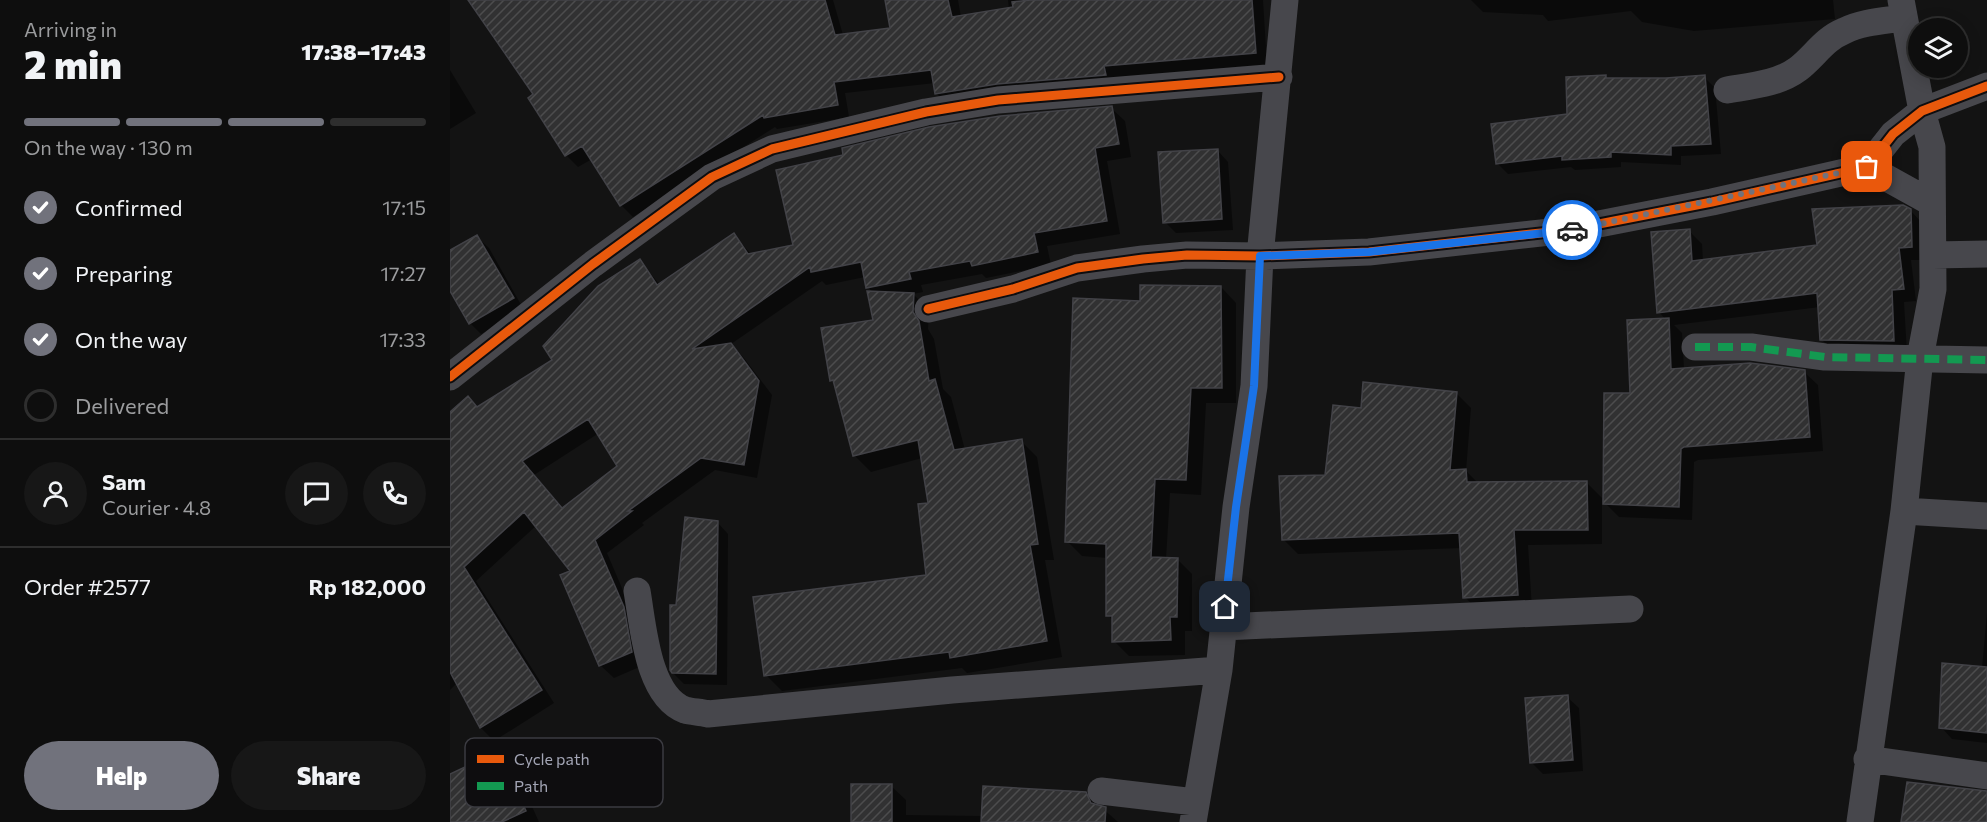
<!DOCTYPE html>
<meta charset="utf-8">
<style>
body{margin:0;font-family:Commissioner,sans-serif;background:#171717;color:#f1f3f6;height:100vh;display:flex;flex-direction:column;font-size:22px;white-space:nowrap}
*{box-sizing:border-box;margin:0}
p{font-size:20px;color:#9b9c9e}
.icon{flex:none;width:33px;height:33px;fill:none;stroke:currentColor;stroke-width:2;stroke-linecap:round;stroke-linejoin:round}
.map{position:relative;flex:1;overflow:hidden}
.panel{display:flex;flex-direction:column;background:#0e0e0e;width:450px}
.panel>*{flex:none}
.controls{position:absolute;left:1458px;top:18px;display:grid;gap:12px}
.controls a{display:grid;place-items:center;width:60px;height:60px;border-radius:50%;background:#0e0e0e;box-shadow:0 3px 15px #0003,0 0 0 2px #2e2e2e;font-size:30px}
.pin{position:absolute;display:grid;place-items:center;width:51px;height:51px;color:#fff;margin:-26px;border-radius:12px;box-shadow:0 3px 9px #0006}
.courier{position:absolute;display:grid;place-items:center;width:60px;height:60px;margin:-30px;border:4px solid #1a73e8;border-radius:50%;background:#fff;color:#222;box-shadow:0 2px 8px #0007}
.overview em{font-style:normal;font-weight:800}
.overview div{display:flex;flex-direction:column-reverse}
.overview{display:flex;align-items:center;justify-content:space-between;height:102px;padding:0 24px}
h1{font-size:39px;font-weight:800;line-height:45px}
.bar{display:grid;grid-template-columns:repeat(4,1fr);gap:9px 6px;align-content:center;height:72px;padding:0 24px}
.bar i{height:8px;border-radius:4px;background:#2e2e2e}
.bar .active{background:#71727c}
.bar p{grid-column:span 4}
.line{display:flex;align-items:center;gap:15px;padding:0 24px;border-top:2px solid #2e2e2e}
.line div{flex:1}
.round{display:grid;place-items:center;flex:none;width:63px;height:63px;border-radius:32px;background:#171717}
ol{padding:0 24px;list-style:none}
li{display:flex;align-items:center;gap:18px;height:66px}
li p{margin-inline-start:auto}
li .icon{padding:6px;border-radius:50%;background:#71727c;color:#fff;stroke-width:4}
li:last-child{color:#9b9c9e}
li i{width:33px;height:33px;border:3px solid #2e2e2e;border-radius:50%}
.button{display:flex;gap:12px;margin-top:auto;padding:12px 24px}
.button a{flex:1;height:69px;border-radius:36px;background:#71727c;color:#fff;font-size:24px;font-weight:800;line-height:69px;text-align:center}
.button a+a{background:#171717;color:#f1f3f6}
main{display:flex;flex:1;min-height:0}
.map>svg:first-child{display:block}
.shadow{fill:#0007;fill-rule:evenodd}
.building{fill:url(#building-hatch);stroke:#424247;stroke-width:1.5;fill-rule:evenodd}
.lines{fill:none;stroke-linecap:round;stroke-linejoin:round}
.minor{stroke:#47474c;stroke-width:27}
.quiet{stroke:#139951;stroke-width:8;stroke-dasharray:15 8;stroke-linecap:butt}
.cycleway-casing{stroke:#0e0d0f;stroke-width:13}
.cycleway{stroke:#e8590c;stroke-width:9}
.done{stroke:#71727c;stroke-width:6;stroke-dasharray:0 10.8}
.route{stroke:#1a73e8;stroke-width:8}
.key{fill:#0e0d0f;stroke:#3b3b41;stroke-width:1.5}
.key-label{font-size:16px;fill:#a3a5b5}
</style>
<main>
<section class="panel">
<div class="overview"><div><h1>2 min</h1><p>Arriving in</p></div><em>17:38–17:43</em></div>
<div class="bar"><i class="active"></i><i class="active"></i><i class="active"></i><i></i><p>On the way · 130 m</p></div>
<ol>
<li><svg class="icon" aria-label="check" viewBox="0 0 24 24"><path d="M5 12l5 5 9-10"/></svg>Confirmed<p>17:15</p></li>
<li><svg class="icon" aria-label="check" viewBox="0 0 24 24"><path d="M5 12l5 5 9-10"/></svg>Preparing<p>17:27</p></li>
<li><svg class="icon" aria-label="check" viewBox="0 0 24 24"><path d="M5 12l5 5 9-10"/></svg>On the way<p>17:33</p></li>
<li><i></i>Delivered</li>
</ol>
<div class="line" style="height:108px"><a class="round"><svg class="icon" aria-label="person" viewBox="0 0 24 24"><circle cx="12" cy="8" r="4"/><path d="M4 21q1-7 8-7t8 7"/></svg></a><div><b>Sam</b><p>Courier · 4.8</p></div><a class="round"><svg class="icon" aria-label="chat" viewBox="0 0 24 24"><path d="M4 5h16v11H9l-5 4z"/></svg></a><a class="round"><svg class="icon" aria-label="phone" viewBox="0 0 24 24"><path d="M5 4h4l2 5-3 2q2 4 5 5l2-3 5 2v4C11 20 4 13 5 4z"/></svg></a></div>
<div class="line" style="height:78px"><div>Order #2577</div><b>Rp 182,000</b></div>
<div class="button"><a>Help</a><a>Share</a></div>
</section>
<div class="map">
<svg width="1537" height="822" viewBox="0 0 1537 822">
<defs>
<pattern id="building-hatch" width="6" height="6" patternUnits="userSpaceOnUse" patternTransform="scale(1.5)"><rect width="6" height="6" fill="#313132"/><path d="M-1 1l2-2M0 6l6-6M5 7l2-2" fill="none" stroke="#4c4c4d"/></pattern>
</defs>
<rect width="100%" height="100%" fill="#131313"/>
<path class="shadow" d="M 34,0 L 383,0 L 393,35 L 442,30 L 436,0 L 508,0 L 511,17 L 559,9 L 558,0 L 813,0 L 817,65 L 499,106 L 487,94 L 485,83 L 395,93 L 399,117 L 327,129 L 325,127 L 183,217 L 171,205 L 142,159 L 128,167 L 116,155 L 80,98 L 86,95 Z
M 1383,0 L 1385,19 L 1244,31 L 1192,22 L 1181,11 L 1098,21 L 1093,15 L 1033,12 L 1021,0 Z
M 0,70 L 26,113 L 0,129 Z
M 1254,77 L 1265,88 L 1271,154 L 1231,156 L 1231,165 L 1171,162 L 1171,167 L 1125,170 L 1121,167 L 1058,174 L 1047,163 L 1119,115 L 1117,79 Z
M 661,108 L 675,121 L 681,157 L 657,161 L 670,234 L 597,246 L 601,265 L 536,278 L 532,274 L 471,285 L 473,292 L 463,294 L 479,310 L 478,329 L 484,339 L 493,389 L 501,397 L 515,450 L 571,441 L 587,457 L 604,560 L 595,560 L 612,657 L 517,673 L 512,668 L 332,691 L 316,675 L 477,576 L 480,505 L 472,458 L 421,472 L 405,456 L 386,385 L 381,380 L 425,321 L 423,293 L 418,287 L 415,277 L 376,285 L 372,281 L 281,344 L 294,358 L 322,395 L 307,478 L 265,470 L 192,523 L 194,525 L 157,553 L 186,621 L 194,665 L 164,678 L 150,665 L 123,571 L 87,525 L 26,581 L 104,703 L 44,741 L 31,728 L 7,683 L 0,690 L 0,414 L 28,408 L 104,360 L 190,261 L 210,285 L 284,235 L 301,254 L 345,246 ZM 149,433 L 169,466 L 113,509 L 84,475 Z
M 767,150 L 778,162 L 783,230 L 726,233 L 715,222 Z
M 1460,210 L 1473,224 L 1474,260 L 1461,260 L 1466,301 L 1454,302 L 1457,353 L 1385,353 L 1372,340 L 1370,307 L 1224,325 L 1232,333 L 1234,369 L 1354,372 L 1368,385 L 1373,451 L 1248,460 L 1244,462 L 1242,520 L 1169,517 L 1155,503 L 1182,395 L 1216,320 L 1209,312 L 1239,231 L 1252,244 L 1253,261 L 1368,247 Z
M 27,237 L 39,248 L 74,310 L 31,334 L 20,323 L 0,288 L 0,252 Z
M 771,287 L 786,303 L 786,403 L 756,403 L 751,495 L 720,493 L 716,559 L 727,559 L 742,574 L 742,631 L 735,631 L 735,655 L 679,656 L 664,641 L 663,621 L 658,615 L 658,558 L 632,556 L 617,541 L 692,303 Z
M 1006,393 L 1021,408 L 1016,471 L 1028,483 L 1137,483 L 1152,498 L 1152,544 L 1078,545 L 1082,609 L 1029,612 L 1015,597 L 1012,548 L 848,554 L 833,539 L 877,476 L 912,410 Z
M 267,522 L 278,534 L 277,685 L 234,684 L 223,673 L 227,606 Z
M 1537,613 L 1537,743 L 1502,739 L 1491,727 L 1532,668 Z
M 1117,697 L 1129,708 L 1133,771 L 1093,774 L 1081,762 Z
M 49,753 L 65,769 L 89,822 L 0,822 L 0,775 Z
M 441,786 L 456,800 L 456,815 L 532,816 L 635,793 L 668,822 L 402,822 Z"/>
<path class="building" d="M 18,0 L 375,0 L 385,35 L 440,28 L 435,0 L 498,0 L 502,17 L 563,7 L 562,2 L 581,0 L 802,0 L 806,53 L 654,66 L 656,75 L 547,84 L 485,94 L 481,70 L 384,82 L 388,105 L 314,118 L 313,115 L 170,206 L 132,146 L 115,156 L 78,98 L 83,94 Z
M 1156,75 L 1156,78 L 1216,78 L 1255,75 L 1261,144 L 1221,146 L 1221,155 L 1161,152 L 1161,157 L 1112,160 L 1112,156 L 1046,164 L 1041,124 L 1117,114 L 1116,77 Z
M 662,106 L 669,144 L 645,148 L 657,221 L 584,233 L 588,252 L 522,266 L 520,261 L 459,272 L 461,279 L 416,288 L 411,262 L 361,272 L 360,267 L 242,349 L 281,343 L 309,381 L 294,465 L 251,458 L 178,511 L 182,511 L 145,540 L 174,607 L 182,652 L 149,666 L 110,575 L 120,571 L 74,512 L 14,567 L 92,690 L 30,728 L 0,672 L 0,412 L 18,396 L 27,407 L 102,360 L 93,346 L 148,286 L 190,259 L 207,285 L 284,233 L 298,254 L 343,245 L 326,170 L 393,155 L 392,148 L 479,127 L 550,116 ZM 138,419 L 167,466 L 112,508 L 72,461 Z
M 768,149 L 772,219 L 713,223 L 708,152 Z
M 1453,205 L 1461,209 L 1462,247 L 1449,248 L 1454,289 L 1442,290 L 1444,341 L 1370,340 L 1367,293 L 1207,313 L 1201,232 L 1240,229 L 1242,261 L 1367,245 L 1362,209 Z
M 27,235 L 64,298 L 19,324 L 0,291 L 0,250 Z
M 690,285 L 771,286 L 772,388 L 741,388 L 736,480 L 705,479 L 701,557 L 728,558 L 727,617 L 720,617 L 721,640 L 662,642 L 662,616 L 656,616 L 656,544 L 615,542 L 623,298 L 690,301 Z
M 417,291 L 464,293 L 463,312 L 469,321 L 479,381 L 485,379 L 504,450 L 572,439 L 588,544 L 580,545 L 597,641 L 500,658 L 499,652 L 314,676 L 303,597 L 476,575 L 468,504 L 478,503 L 468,440 L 403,456 L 383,380 L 380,381 L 371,328 L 423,320 Z
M 1219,318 L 1221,369 L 1300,363 L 1355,370 L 1360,437 L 1234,447 L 1231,449 L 1229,507 L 1153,504 L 1154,393 L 1180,393 L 1177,320 Z
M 913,382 L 1007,392 L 1000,470 L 1016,469 L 1017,482 L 1137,481 L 1138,530 L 1064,530 L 1068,595 L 1013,598 L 1009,533 L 832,540 L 829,476 L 875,475 L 883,405 L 911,408 Z
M 235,517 L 268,521 L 266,674 L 222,673 L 220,670 L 220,605 L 226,605 Z
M 1492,663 L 1537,667 L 1537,733 L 1489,728 Z
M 1118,695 L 1123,760 L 1080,763 L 1075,698 Z
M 49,751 L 76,811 L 52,822 L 0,822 L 0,774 Z
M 1457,782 L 1537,791 L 1537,822 L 1451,822 Z
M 401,784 L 442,784 L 442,822 L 401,822 Z
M 533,786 L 636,792 L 641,803 L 656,807 L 655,822 L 531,822 Z"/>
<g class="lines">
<path class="minor" d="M 1277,90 C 1300,86 1328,84 1348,69 C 1364,57 1374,39 1394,31 C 1412,22 1433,21 1453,18
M 1417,167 L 1482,203
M 1483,255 L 1537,254
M 478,309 L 563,289 L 627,268 L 693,259 L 737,255 L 810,256 L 919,252 L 1118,230 L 1262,202 L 1417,167 L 1443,134 L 1472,111 L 1537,86
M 1245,347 L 1301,347 L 1375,357 L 1537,360
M 0,377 L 143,264 L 262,177 L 322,149 L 476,112 L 548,100 L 829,77
M 1454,511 L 1537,516
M 187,591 C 193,624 197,696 235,710 C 242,712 251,712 258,714 L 502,690 L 769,670
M 773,627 L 1180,609
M 1417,759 L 1537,776
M 651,791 L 745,802
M 743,822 L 769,670 L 786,507 L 804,386 L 810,256 L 835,0
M 1410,822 L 1454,511 L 1470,358 L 1483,289 L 1482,147 L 1472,111 L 1451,0"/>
<path class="quiet" d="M 1245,347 L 1301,347 L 1375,357 L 1537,360"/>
<defs>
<path id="cycleway" d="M 478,309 L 563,289 L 627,268 L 693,259 L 737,255 L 810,256 L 919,252 L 1118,230 L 1262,202 L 1417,167 L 1443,134 L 1472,111 L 1537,86
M 0,377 L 143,264 L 262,177 L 322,149 L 476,112 L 548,100 L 829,77"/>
</defs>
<use href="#cycleway" class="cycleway-casing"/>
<use href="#cycleway" class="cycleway"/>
</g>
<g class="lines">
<path class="done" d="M 1122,230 L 1417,167"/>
<path class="route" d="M 775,607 L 786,507 L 804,386 L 810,256 L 919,252 L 1122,230"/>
</g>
<rect x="15" y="738" width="198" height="69" rx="9" class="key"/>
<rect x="27" y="755" width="27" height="8" fill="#e8590c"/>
<rect x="27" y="782" width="27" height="8" fill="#139951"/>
<g class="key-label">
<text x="64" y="765">Cycle path</text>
<text x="64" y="792">Path</text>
</g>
</svg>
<div class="controls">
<a><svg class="icon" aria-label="layers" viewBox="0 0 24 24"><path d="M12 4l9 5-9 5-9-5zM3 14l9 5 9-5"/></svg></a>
</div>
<div class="pin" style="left:1417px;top:167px;background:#ea580c"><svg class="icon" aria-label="bag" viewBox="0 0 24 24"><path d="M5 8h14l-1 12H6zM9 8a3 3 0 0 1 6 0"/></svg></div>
<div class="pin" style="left:775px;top:607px;background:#1f2937"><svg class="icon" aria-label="home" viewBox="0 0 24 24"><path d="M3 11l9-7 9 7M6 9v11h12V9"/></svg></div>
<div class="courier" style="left:1122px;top:230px"><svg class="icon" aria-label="car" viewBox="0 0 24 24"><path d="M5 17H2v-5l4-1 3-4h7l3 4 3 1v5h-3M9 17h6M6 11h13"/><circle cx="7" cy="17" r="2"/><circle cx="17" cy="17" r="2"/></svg></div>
</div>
</main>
